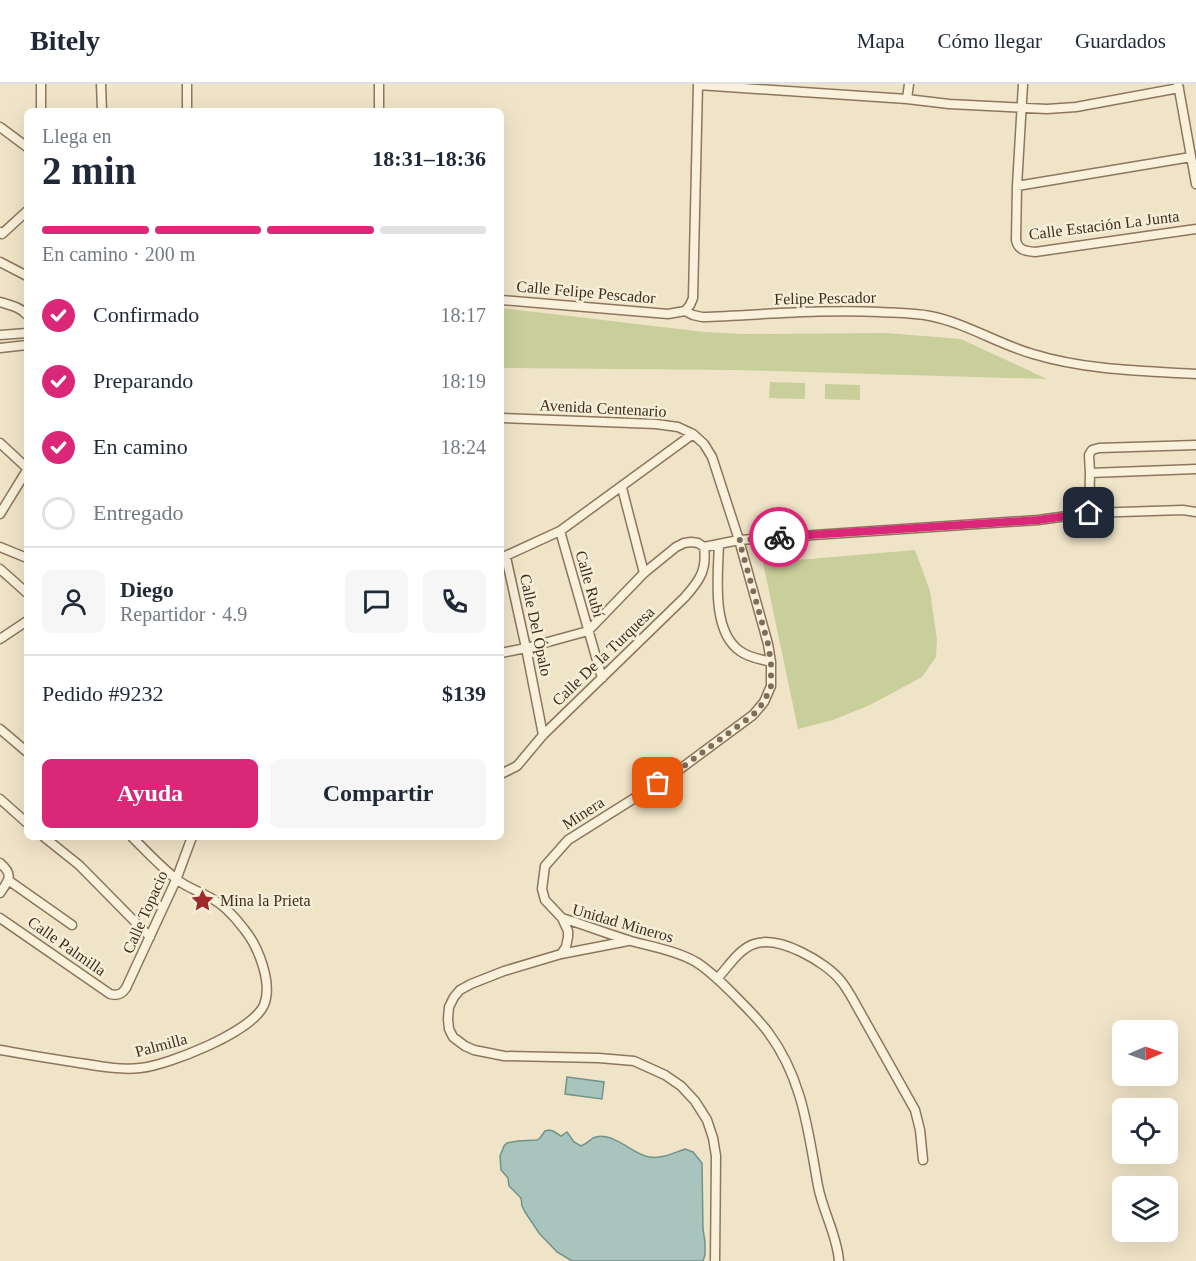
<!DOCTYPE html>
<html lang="es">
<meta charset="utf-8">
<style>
body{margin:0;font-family:"Times New Roman",serif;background:#f6f6f7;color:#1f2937;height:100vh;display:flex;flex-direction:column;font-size:22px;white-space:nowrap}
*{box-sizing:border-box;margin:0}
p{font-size:20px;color:#747a83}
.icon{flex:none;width:33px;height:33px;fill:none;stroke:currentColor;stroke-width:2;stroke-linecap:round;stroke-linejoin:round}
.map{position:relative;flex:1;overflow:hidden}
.side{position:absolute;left:24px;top:24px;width:480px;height:732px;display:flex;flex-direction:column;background:#fff;border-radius:9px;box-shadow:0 6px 24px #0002}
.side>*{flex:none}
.needle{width:39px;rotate:88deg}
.buttons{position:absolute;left:1112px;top:936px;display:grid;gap:12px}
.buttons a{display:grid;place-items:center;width:66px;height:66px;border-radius:9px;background:#fff;box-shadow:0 6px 24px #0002;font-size:30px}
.pin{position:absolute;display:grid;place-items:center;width:51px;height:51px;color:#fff;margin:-26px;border-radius:12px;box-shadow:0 3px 9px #0006}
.courier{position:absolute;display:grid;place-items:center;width:60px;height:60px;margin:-30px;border:4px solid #db2777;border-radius:50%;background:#fff;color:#222;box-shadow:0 2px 8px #0007}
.overview em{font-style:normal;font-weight:600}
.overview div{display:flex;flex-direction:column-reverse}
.overview{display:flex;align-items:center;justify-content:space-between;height:102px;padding:0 18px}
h1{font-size:39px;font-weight:600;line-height:45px}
.bar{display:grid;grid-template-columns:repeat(4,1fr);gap:9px 6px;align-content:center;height:72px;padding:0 18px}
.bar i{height:8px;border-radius:4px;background:#e0e1e3}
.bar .on{background:#db2777}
.bar p{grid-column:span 4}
.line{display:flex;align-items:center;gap:15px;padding:0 18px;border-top:2px solid #e0e1e3}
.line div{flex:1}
.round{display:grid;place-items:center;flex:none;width:63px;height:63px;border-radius:9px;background:#f6f6f7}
ol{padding:0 18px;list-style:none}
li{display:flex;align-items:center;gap:18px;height:66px}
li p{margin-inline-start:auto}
li .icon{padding:6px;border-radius:50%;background:#db2777;color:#fff;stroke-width:4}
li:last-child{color:#747a83}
li i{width:33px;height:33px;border:3px solid #e0e1e3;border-radius:50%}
.primary-button{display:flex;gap:12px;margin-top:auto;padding:12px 18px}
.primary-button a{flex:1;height:69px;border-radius:9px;background:#db2777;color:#fff;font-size:24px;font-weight:600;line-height:69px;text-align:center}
.primary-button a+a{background:#f6f6f7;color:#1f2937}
header{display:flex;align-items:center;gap:36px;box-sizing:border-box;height:84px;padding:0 30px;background:#fff;border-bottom:2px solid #e0e1e3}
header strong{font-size:28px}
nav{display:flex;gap:33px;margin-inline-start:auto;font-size:21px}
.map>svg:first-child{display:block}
.green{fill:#c9cf9b}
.water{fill:#a9c4bc;stroke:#6f938a;stroke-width:1.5}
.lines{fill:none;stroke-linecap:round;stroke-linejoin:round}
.minor-casing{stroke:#8d765c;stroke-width:11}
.minor{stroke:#faf1dc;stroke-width:8}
.done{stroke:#7c6e5b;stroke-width:6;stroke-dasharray:0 10.8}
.route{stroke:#db2777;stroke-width:8}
.labels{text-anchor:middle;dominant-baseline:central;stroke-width:5;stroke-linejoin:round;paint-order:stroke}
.street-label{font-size:16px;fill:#3d2e20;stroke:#f7eed8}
.poi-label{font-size:16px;fill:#3d2e20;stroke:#f7eed8;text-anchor:start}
</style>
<header>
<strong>Bitely</strong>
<nav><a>Mapa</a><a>Cómo llegar</a><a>Guardados</a></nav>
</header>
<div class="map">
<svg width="1196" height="1177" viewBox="0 0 1196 1177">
<rect width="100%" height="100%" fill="#f0e4c8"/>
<path class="green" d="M 501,224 L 704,248 L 745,250 L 886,249 L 961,255 L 1047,295 L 736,286 L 501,284 Z
M 770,298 L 805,299 L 805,315 L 769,314 Z
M 825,300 L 860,301 L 860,316 L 825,315 Z
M 915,466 L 930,507 L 937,556 L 936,573 L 922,593 L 870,621 L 833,636 L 798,645 L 763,479 Z"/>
<path class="water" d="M 567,993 L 604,998 L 602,1015 L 565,1010 Z
M 549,1046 L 553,1047 L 561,1052 L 567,1048 L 574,1058 L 581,1062 C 586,1060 589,1057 593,1054 C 611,1045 633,1071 649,1073 C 663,1075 673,1069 685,1065 L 693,1068 L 702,1079 L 703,1145 L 705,1158 L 705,1171 L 703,1177 L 572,1177 L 557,1168 L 539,1149 L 525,1128 L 522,1122 L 521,1114 L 509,1102 L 508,1094 L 501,1086 L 500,1072 L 504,1062 L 507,1059 L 518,1057 L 537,1056 L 540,1054 L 545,1047 Z"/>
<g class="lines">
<defs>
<path id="minor" d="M 41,0 L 41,27
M 101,0 L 102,27
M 187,0 L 187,27
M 1023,0 L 1017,102 L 1016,156 C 1018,166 1025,167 1035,168 L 1196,145
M 1178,0 L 1196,100
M 698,1 L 907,15 L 949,20 L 1047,25 L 1076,23 L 1179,4
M 907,15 L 909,0
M 379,27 L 379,0
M 0,43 L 27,63
M 1017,102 L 1191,73
M 0,148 L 2,150 L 27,127
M 0,178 L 27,192
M 501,216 L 668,230 L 685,227 L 690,221 L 693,214 L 698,0
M 0,218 C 10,221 20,223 27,231
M 685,227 L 693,231 L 702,233 C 761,231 821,225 880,228 C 897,229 914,229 930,232 C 966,239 998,260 1033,270 C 1085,286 1142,287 1196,290
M 0,251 L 27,249
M 0,264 L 27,261
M 501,334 L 656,340 L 678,343 L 693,350 L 704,360 L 712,373 L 739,456 L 768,560 L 771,578 L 771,602 L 764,618 L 753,631 L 676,688 L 568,756 L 545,782 L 542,805 L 545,816 L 562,834 L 568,847 L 568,853 L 566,863 L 561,870 L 504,887 L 471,900 L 460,906 L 454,913 L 449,923 L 448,935 L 449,945 L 453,953 L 465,962 L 474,966 L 504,972 L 599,974 L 634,977 L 665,991 L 681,1002 L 695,1017 L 707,1036 L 713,1054 L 716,1072 L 715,1177
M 0,359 L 27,384
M 1090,389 L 1196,385
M 622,404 L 644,489
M 1089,429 L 1090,389 L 1089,371 L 1092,366 L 1099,364 L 1196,361
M 0,430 L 27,386
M 560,447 L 602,594
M 719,460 C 718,491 711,547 740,567 C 749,574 761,575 771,578
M 0,463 L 27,474
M 506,473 L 526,564 L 543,651
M 501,474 L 560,447 L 693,350
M 0,485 L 27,509
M 0,555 L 27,537
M 501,569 L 526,564 L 588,547 L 644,489 L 676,463 L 684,459 L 691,458 L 698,459 L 704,463 L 739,456 L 1038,436 L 1089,429 L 1183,426 L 1196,428
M 0,645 L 27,668
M 501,690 L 517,682 L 543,651 L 685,513 C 700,496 707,486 704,463
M 0,715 L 27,739
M 44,753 L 79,781 L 150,853
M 0,779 C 14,791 9,796 0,809
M 8,796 L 72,841
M 0,834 L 110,910 C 118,912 122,910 126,904 L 176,796 L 192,753
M 562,834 C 585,841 608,850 631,857 C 653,863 677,867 696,878 C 712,888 725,902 737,914 C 748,925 759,936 768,948 C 803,995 808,1047 818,1102 C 823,1128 837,1151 839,1177
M 561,870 L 628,857
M 717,895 C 728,883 739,865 754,860 C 779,851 826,878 841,897 C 845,902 848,907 851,912 L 915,1026 L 920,1046 L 923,1076
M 0,966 C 29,971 57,976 86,980 C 104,983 122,986 140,984 C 169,981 252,948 264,921 C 273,899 258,862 244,845 C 235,833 224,821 211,814 C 199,807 185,803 175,794 C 160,782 146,767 132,753"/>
</defs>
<use href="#minor" class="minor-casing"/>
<use href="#minor" class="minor"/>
</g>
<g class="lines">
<path class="done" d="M 658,699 L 676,688 L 753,631 L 764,618 L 771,602 L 771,578 L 768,560 L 739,456 L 779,453"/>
<path class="route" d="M 779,453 L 1038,436 L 1089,429"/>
</g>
<defs>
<symbol id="sight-bare" viewBox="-9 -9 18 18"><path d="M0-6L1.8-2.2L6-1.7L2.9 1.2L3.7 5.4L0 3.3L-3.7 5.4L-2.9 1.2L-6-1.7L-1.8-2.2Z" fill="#9e2a2b" stroke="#f7eed8" stroke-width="2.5" paint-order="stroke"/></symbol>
</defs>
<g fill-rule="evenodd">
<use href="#sight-bare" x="186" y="800" width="33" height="33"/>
</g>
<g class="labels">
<g class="street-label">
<text transform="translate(1104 141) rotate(-7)">Calle Estación La Junta</text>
<text transform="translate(586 208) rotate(5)">Calle Felipe Pescador</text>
<text transform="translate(825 214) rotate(-1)">Felipe Pescador</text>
<text transform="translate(603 324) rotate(3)">Avenida Centenario</text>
<text transform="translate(590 500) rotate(74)">Calle Rubí</text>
<text transform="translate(536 541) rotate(78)">Calle Del Ópalo</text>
<text transform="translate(603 572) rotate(-44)">Calle De la Turquesa</text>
<text transform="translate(583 729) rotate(-33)">Minera</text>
<text transform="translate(145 828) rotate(-66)">Calle Topacio</text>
<text transform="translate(623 839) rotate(16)">Unidad Mineros</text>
<text transform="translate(67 862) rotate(35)">Calle Palmilla</text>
<text transform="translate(161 961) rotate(-15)">Palmilla</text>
</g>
<g class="poi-label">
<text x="220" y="816">Mina la Prieta</text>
</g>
</g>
</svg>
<div class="buttons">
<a><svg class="needle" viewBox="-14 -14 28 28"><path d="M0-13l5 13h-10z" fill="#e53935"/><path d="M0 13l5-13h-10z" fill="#747a83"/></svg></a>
<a><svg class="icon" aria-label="locate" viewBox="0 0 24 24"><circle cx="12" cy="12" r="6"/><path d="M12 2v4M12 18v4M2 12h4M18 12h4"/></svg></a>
<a><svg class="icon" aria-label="layers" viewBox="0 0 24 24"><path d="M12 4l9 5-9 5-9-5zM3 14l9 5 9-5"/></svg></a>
</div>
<div class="pin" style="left:658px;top:699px;background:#ea580c"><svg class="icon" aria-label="bag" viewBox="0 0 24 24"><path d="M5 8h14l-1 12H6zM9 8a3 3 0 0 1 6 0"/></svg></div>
<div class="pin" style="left:1089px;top:429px;background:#1f2937"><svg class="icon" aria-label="home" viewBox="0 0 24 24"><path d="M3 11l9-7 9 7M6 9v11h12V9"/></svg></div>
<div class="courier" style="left:779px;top:453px"><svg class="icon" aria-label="bike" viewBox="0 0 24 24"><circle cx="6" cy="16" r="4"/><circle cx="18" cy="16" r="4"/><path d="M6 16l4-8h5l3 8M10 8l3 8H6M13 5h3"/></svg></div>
<section class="side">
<div class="overview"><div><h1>2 min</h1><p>Llega en</p></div><em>18:31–18:36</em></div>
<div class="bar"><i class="on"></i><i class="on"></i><i class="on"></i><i></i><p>En camino · 200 m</p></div>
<ol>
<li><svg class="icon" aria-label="check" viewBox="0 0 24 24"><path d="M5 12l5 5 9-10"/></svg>Confirmado<p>18:17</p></li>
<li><svg class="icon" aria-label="check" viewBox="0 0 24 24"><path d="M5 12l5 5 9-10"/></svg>Preparando<p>18:19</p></li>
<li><svg class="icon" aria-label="check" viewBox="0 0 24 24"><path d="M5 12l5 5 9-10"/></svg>En camino<p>18:24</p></li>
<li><i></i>Entregado</li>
</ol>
<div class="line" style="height:108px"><a class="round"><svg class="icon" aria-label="person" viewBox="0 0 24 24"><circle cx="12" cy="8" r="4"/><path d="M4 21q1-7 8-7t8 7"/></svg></a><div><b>Diego</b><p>Repartidor · 4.9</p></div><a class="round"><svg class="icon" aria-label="chat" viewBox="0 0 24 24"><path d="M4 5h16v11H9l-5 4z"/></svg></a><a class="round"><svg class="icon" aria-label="phone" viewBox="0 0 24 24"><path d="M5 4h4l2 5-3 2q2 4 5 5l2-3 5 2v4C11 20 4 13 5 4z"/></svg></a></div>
<div class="line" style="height:78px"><div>Pedido #9232</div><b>$139</b></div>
<div class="primary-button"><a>Ayuda</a><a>Compartir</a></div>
</section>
</div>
